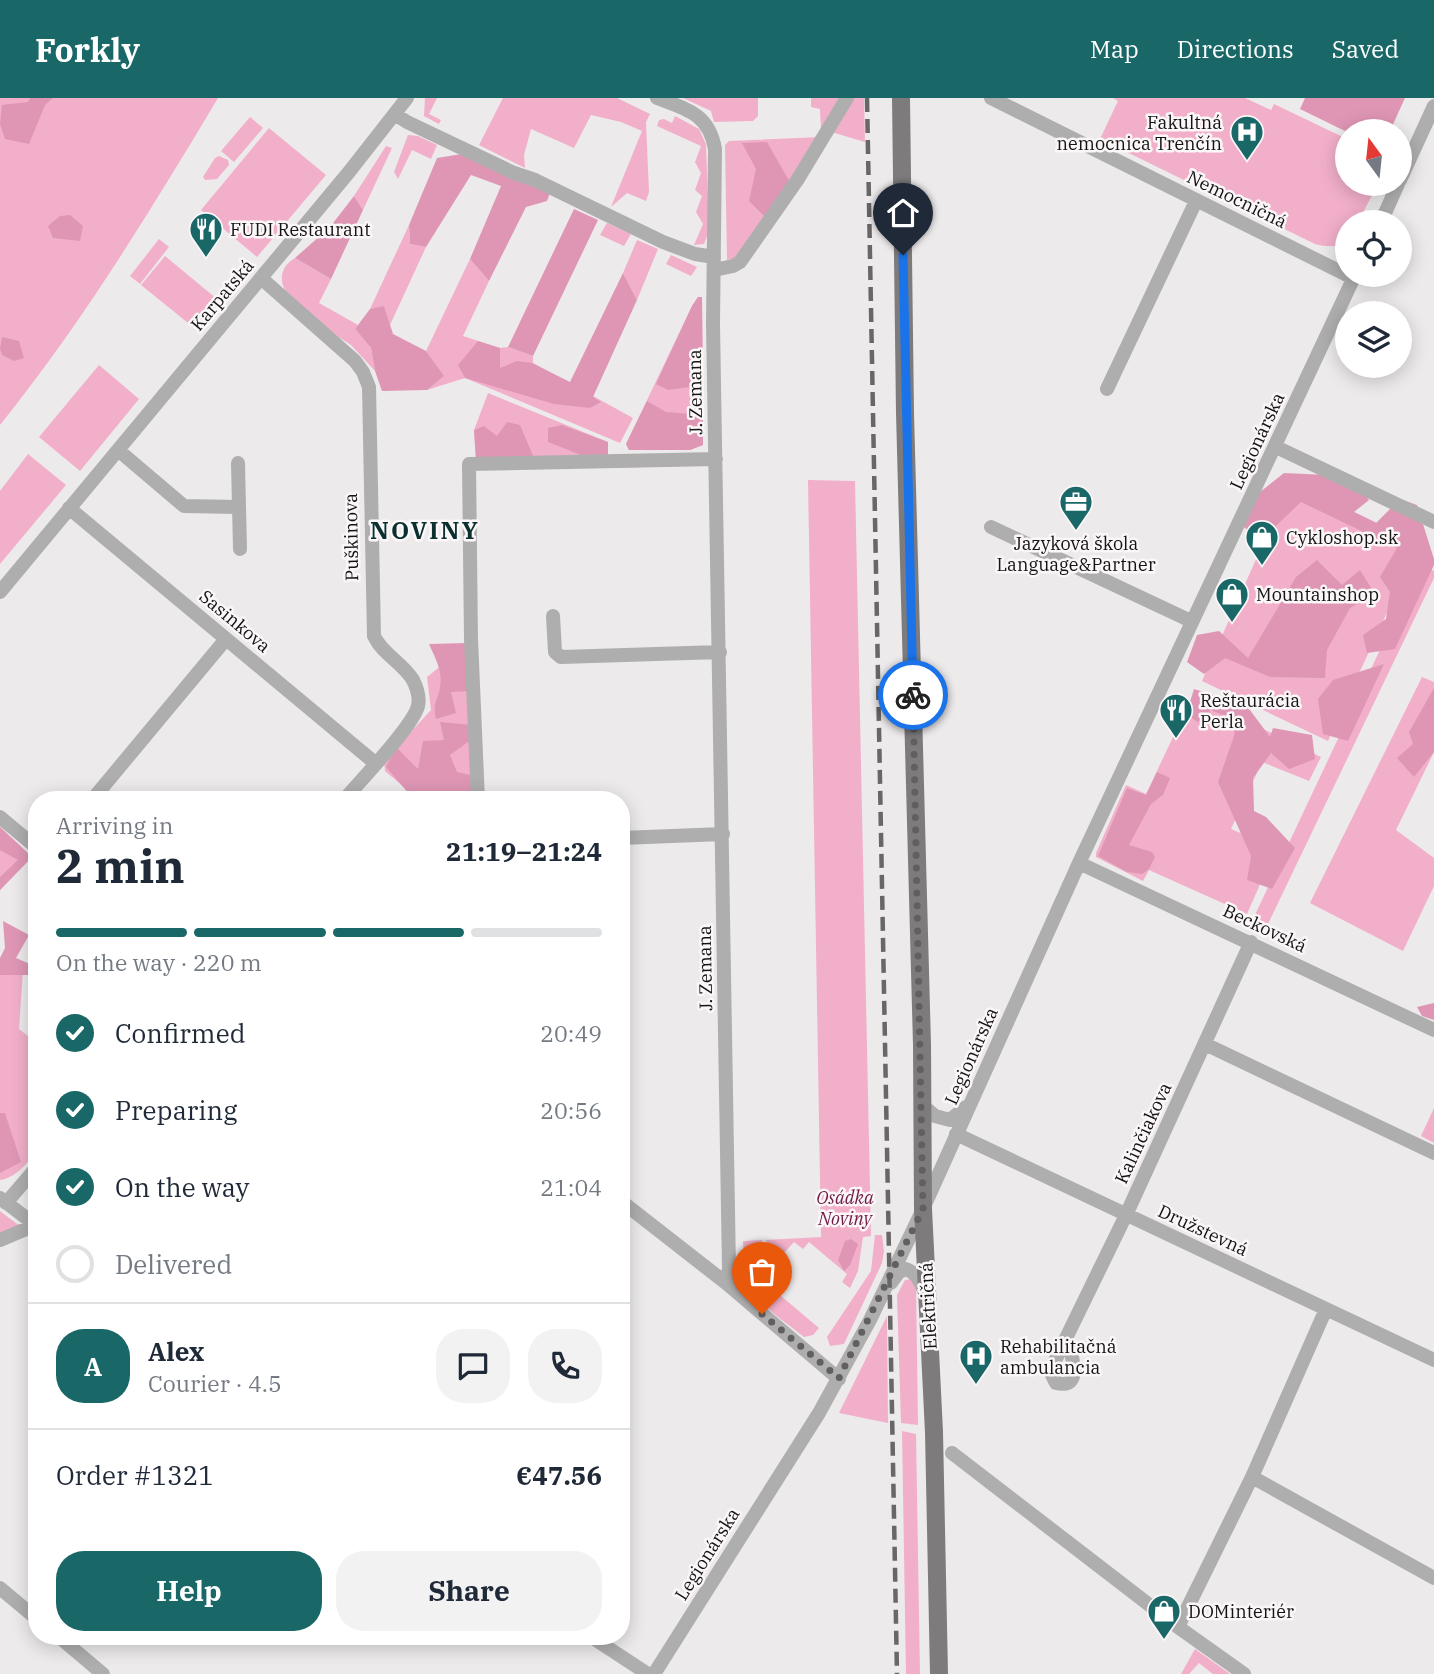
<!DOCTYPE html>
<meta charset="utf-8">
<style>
body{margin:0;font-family:"IBM Plex Serif",serif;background:#f2f2f3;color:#1f2937;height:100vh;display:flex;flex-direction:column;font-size:26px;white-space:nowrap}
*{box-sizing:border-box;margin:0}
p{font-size:23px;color:#747a83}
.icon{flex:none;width:38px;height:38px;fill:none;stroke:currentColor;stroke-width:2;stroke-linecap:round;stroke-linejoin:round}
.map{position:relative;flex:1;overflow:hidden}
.details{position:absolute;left:28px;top:693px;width:602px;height:854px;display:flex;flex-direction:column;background:#fff;border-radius:28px;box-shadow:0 4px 18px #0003}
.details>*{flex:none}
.needle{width:46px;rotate:345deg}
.controls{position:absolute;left:1335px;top:21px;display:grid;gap:14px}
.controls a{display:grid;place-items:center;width:77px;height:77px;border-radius:50%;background:#fff;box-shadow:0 4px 18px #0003;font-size:35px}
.pin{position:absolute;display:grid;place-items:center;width:60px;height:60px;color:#fff;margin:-72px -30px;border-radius:50% 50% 50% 0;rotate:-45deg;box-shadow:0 0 7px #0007}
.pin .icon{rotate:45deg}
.courier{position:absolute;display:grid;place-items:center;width:70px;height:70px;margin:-35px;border:5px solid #1a73e8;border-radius:50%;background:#fff;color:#222;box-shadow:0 2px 9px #0007}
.headline em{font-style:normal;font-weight:700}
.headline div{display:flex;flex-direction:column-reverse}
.headline{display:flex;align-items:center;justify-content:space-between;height:119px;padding:0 28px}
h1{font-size:46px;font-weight:700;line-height:52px}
.bar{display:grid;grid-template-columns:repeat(4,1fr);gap:10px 7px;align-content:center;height:84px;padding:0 28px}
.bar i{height:9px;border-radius:5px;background:#e0e1e3}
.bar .on{background:#1a6768}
.bar p{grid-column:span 4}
.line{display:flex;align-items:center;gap:18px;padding:0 28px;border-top:2px solid #e0e1e3}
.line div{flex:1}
.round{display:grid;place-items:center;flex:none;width:74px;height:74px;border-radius:28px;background:#f2f2f3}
ol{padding:0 28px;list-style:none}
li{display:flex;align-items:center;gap:21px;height:77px}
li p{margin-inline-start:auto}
li .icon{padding:7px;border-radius:50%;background:#1a6768;color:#fff;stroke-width:4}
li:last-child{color:#747a83}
li i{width:38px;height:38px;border:4px solid #e0e1e3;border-radius:50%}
.action{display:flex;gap:14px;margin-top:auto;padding:14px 28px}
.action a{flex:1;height:80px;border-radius:28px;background:#1a6768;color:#fff;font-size:28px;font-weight:700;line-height:80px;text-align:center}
.action a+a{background:#f2f2f3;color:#1f2937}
header{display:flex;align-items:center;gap:42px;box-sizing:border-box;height:98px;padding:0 35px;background:#1a6768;color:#fff}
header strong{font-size:33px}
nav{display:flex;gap:38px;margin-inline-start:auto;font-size:24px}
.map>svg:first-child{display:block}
.green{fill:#f2afca}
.forest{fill:#df96b5}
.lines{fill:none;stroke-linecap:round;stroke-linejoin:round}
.minor{stroke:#afaeae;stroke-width:14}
.major{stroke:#7d7b7c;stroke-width:18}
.rail{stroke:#686667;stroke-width:4.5;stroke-dasharray:14 7;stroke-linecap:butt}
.done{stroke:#615f5f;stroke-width:7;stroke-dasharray:0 12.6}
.route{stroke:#1a73e8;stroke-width:9}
.labels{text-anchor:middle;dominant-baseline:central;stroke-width:5;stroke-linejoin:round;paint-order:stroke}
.poi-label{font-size:18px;fill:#151414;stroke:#fbf7f8;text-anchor:start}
.street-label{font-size:18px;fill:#151414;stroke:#fbf7f8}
.park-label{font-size:18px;font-style:italic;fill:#6f1a47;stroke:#fbf7f8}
.district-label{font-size:24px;font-weight:bold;letter-spacing:2px;fill:#0b2f2f;stroke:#fbf7f8}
</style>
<header>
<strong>Forkly</strong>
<nav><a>Map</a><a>Directions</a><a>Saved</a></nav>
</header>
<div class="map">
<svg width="1434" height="1576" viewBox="0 0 1434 1576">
<rect width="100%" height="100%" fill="#edeaeb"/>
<path class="green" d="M 0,0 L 218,0 C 151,112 82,225 0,327 Z
M 425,0 L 437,0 L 429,16 L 441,22 L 439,26 L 424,18 Z
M 503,0 L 617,0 L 650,16 L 646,24 L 649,94 L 646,103 L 627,95 L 611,109 L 642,33 L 621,24 L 591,17 L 574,50 L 531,31 L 524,57 L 525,70 L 479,47 Z
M 683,0 L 758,0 L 758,18 L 753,23 L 714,24 L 711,13 Z
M 811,0 L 864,0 L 865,44 L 821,31 L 820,11 L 811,9 Z
M 1113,0 L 1245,0 L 1271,12 L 1274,6 L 1347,41 L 1348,86 L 1378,86 L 1358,124 L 1348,124 L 1347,143 C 1336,150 1328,149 1315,146 L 1100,41 L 1118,3 Z
M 675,18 L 699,31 L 706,46 L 709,133 L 704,146 L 694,147 L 703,126 L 696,114 L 702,98 L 695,92 L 701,75 L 695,64 L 701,48 L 657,28 L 659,22 L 664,21 L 672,25 Z
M 250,19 L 263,30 L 234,64 L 221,53 Z
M 269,30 L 326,77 L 257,159 L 201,112 Z
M 408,37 L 418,38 L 437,47 L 431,61 L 412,52 L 398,81 L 394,74 Z
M 821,39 L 739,160 L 727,162 L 725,47 L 729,43 Z
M 386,48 L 392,50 L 363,112 L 354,98 Z
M 219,58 L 228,62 L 229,67 L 217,81 L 205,82 L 203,79 L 215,60 Z
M 607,125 L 631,136 L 624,148 L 600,137 Z
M 409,127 L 410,146 L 426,149 L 390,227 L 384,209 L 370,211 Z
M 159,141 L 169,149 L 140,186 L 130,178 Z
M 637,142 L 658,151 L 637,202 L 623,175 Z
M 671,157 L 697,169 L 691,178 L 666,166 Z
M 165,158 L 217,201 L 193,229 L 141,187 Z
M 295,160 L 331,181 L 319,205 L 358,227 L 355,231 L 371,250 L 375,273 L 351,247 L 329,233 L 285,192 C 278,179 283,167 295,160 Z
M 470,161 L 489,183 L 463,238 L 500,250 L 508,249 L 533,258 L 533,265 L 633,320 L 620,345 L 465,280 L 427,292 L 443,278 L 426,253 Z
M 698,199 L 702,199 L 703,347 L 690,352 L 629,352 L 626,346 L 692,208 Z
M 99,267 L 139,301 L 80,373 L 39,339 Z
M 488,295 L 608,344 L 608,359 L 476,362 L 474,332 Z
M 28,356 L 66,387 L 0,466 L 0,393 Z
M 808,382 L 855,383 L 871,1138 L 863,1139 L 858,1173 L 850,1190 L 842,1184 L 847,1176 L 809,1144 L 803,1151 L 794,1144 L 783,1156 L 765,1142 L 821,1139 Z
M 1289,387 L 1298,387 L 1419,445 L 1328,643 L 1202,583 Z
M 1420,467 L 1434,473 L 1434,480 L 1266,830 L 1253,821 Z
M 463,550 L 471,587 L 474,702 L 419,702 L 385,673 L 384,663 L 431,612 L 427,579 Z
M 1422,579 L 1434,584 L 1434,654 L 1396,732 L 1434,760 L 1434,788 L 1403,853 L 1310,805 Z
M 1193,597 L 1321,659 L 1309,683 L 1262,664 L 1231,731 L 1276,750 L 1247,816 L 1149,772 L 1143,783 L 1096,759 L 1096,755 L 1126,687 L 1146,696 Z
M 0,729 L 32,759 L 0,792 Z
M 0,870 L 23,872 L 19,931 L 37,945 L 37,1053 C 27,1065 16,1080 0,1082 Z
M 1434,1010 L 1434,1045 L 1421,1038 Z
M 0,1113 L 21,1129 L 0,1137 Z
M 875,1137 L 882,1137 L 884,1153 L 882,1165 L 844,1246 L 830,1248 L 827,1239 L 871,1173 Z
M 763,1142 L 744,1164 L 743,1143 Z
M 743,1166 L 819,1230 L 813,1237 L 804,1239 C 777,1217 749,1203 743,1166 Z
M 911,1181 L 916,1188 L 918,1327 L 901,1325 L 897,1197 L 905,1182 Z
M 887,1218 L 888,1325 L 839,1315 Z
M 902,1333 L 916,1336 L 920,1576 L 906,1576 Z
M 1195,1551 L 1230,1576 L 1213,1576 L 1199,1565 L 1189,1576 L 1181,1576 Z"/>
<path class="forest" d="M 30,0 L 53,0 L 45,7 L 29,46 L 5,41 L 0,26 L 2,7 L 28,4 Z
M 1305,0 L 1405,0 L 1390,33 L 1347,34 L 1300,11 Z
M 767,44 L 791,86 L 766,120 L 749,103 L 756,71 L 742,45 Z
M 468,55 L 550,95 L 547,103 L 526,109 L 489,183 L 470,161 L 501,88 L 471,77 L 426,149 L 410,146 L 409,127 L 437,60 Z
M 354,98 L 363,112 L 331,181 L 295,160 L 330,129 Z
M 574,111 L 598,122 L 533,258 L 508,249 Z
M 70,117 L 83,128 L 80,143 L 53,140 L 48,128 L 60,118 Z
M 623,175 L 637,202 L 593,299 L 601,304 L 590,310 L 554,306 L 465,280 L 458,267 L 478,243 L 500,250 L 500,270 L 517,263 L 532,265 L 570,284 Z
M 698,199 L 702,199 L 703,287 L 668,292 L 656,286 L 692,208 Z
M 384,208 L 393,236 L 426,253 L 444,278 L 427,292 L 382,293 L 375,273 L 371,250 L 355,231 L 370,211 Z
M 2,239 L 19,243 L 24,260 L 14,263 L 2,257 L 0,251 Z
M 647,303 L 666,314 L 703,317 L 703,347 L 690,352 L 629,352 L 626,346 Z
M 507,324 L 520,327 L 534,360 L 476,362 L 474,332 L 484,328 L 497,338 Z
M 562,327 L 608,344 L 608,359 L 586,359 L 548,344 L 548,330 Z
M 1284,375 L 1350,378 L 1369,402 L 1354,414 L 1376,425 L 1400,401 L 1417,407 L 1434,461 L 1434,467 L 1395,551 L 1367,555 L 1363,537 L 1386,521 L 1390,494 L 1380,479 L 1397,450 L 1301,404 L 1260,443 L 1244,429 L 1255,398 Z
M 1317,462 L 1342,487 L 1360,472 L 1375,496 L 1350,510 L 1327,552 L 1325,580 L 1270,579 L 1225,560 L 1204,576 L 1187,564 L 1197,537 L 1219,533 L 1248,560 L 1296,479 Z
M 467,545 L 470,593 L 451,594 L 456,615 L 436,621 C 432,605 438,603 440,589 C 443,573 435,560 429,546 Z
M 1384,566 L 1348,643 L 1323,636 L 1318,601 L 1333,582 Z
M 1434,590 L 1434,654 L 1414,679 L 1397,660 L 1413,646 L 1409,634 Z
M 1194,591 L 1247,608 L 1270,639 L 1273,630 L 1312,637 L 1315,661 L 1289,671 L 1271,655 L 1253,680 L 1254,713 L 1266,719 L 1295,750 L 1272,791 L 1247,782 L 1251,758 L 1218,684 L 1234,638 L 1236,623 L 1211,612 L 1198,624 L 1186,617 Z
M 440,624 L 473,627 L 475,639 L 450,657 L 457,674 L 475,678 L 474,702 L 435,702 L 434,699 L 410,697 L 386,669 L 396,649 L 418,671 L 423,643 L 444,642 Z
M 1157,674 L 1170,680 L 1163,697 L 1151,706 L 1129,747 L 1152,754 L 1155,759 L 1149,771 L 1142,776 L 1127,774 L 1098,758 L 1127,690 L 1146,697 Z
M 0,729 L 32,759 L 0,792 L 0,779 L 18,762 L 0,752 Z
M 3,823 L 29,837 L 16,860 L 30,866 L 30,877 L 0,877 L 0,860 L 5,850 Z
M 37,860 L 37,931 L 30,926 L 32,864 Z
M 1434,905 L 1434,922 L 1422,918 L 1417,909 Z
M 0,1015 L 5,1015 L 21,1064 L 0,1075 Z
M 851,1141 L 858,1146 L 850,1167 L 844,1173 L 838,1162 L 845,1143 Z"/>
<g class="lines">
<path class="minor" d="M 657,0 C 687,11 709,16 715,51 L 713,226 L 729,1171 L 726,1185
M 991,0 L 1353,180
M 395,16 L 407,24 L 514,75 L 535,82 L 663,144 L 695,156 L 714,159
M 1400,82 L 1434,8
M 1381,124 L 1398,86
M 714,172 L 733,168 L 740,164 L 798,81 L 847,0
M 261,180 L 355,263 L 363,274 L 369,289 L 374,538 C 383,557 402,564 413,582 C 417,590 420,599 418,608 C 413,628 360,683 344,702
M 1107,291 L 1196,103
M 1276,349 L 1434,424
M 118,352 L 184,408 L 239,409
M 238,365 L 240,451
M 69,410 L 375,665
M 991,429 L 1191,523
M 0,494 L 349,74 L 407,0
M 553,518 L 555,554 L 561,559 L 720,554
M 92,702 L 226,541
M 478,702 L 471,541 L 469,366 L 716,361
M 0,719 L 37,750
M 621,740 L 723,736
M 1079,765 L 1434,932
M 1205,946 L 1434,1055
M 923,1008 L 935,1018 L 950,1022 L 966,1009
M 956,1036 L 1434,1262
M 0,1100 L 37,1128
M 621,1103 L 726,1185 L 839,1281
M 6,1105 L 37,1069
M 0,1142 L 26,1131 L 32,1125
M 891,1185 L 899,1174 L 906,1171 C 917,1175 921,1185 925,1195
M 1067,1240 C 1071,1255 1085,1292 1056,1285 L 1050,1273 L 1126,1117 L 1251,844
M 952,1355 L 1178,1529 L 1244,1576
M 1252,1379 L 1434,1480
M 0,1490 L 37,1521
M 1178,1529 L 1252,1379 L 1326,1211
M 58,1538 L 103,1576
M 590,1538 L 648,1576
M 654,1576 L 819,1315 L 870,1222 L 923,1111 L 1079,765 L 1355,177"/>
<path class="major" d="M 901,0 L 905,315 L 922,947 L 923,1111 L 934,1334 L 939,1576"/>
<path class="rail" d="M 867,0 L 897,1576"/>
</g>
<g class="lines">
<path class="done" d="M 762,1216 L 839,1280 L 923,1111 L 913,597"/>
<path class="route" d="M 903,157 L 913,597"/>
</g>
<defs>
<symbol id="hospital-pin" viewBox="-11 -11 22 30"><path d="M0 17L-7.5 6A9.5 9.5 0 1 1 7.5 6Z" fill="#1a6768" stroke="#fbf7f8"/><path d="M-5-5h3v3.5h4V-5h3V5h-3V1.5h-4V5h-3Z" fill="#fff"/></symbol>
<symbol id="restaurant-pin" viewBox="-11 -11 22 30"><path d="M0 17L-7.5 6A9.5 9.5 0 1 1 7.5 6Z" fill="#1a6768" stroke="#fbf7f8"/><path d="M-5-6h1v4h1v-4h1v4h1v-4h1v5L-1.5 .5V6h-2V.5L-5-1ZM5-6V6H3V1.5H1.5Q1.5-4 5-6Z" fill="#fff"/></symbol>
<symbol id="office-pin" viewBox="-11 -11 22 30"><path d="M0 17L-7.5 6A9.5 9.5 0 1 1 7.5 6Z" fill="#1a6768" stroke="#fbf7f8"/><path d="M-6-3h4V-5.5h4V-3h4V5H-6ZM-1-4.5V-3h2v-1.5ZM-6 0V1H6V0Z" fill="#fff"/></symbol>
<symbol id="shop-pin" viewBox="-11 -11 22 30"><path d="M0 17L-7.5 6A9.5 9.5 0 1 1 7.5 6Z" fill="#1a6768" stroke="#fbf7f8"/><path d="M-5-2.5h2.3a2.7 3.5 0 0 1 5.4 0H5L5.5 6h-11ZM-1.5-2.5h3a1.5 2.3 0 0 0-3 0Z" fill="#fff"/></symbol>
</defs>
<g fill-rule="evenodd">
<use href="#hospital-pin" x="1228" y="15" width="38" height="52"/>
<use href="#restaurant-pin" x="187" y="112" width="38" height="52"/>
<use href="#office-pin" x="1057" y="385" width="38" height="52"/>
<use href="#shop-pin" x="1243" y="420" width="38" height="52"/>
<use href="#shop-pin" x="1213" y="477" width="38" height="52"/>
<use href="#restaurant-pin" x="1157" y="593" width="38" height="52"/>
<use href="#hospital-pin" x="957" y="1239" width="38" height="52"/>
<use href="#shop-pin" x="1145" y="1494" width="38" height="52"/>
</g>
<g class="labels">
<g class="poi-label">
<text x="1222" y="24" text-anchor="end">Fakultná<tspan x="1222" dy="21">nemocnica Trenčín</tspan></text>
<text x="230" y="131">FUDI Restaurant</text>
<text x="1286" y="439">Cykloshop.sk</text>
<text x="1076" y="445" text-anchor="middle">Jazyková škola<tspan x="1076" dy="21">Language&amp;Partner</tspan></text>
<text x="1256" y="496">Mountainshop</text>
<text x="1200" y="602">Reštaurácia<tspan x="1200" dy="21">Perla</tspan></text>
<text x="1000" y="1248">Rehabilitačná<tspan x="1000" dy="21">ambulancia</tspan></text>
<text x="1188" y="1513">DOMinteriér</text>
</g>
<g class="street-label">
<text transform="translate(1237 101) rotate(26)">Nemocničná</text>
<text transform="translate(222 197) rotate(-50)">Karpatská</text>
<text transform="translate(695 294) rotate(-91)">J. Zemana</text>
<text transform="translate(1257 343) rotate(-65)">Legionárska</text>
<text transform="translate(351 439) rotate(-91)">Puškinova</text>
<text transform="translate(235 523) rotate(40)">Sasinkova</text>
<text transform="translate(1265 830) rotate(25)">Beckovská</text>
<text transform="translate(705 870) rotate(-91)">J. Zemana</text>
<text transform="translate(971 958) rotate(-66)">Legionárska</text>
<text transform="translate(1143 1035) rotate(-65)">Kalinčiakova</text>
<text transform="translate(1203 1132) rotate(25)">Družstevná</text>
<text transform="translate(928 1208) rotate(-93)">Električná</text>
<text transform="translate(707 1456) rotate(-58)">Legionárska</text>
</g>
<g class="park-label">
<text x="845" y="1099">Osádka<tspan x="845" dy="21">Noviny</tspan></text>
</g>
<g class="district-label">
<text x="425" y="432">NOVINY</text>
</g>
</g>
</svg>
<div class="controls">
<a><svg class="needle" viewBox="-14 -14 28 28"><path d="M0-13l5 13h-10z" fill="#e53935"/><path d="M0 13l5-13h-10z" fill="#747a83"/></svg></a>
<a><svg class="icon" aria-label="locate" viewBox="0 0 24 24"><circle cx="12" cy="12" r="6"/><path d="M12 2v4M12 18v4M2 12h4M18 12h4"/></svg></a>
<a><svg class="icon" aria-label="layers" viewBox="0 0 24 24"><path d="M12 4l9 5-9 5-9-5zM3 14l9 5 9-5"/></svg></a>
</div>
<div class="pin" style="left:762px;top:1216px;background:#ea580c"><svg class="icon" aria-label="bag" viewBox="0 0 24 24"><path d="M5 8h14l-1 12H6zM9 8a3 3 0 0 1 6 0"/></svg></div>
<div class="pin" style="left:903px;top:157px;background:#1f2937"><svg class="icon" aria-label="home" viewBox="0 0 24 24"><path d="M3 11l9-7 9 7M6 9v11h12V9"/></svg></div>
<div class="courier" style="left:913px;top:597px"><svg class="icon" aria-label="bike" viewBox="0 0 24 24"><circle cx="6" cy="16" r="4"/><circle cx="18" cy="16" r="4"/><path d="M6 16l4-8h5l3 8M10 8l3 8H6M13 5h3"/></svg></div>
<section class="details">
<div class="headline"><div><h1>2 min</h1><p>Arriving in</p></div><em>21:19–21:24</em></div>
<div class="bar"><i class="on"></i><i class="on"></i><i class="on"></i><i></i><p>On the way · 220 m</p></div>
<ol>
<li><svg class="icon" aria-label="check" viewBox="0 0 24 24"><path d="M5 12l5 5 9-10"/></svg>Confirmed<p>20:49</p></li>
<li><svg class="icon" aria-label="check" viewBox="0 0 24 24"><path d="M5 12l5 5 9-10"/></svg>Preparing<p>20:56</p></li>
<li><svg class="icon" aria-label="check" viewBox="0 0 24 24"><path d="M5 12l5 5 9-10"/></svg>On the way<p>21:04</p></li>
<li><i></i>Delivered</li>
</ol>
<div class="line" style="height:126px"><b class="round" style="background:#1a6768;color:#fff">A</b><div><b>Alex</b><p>Courier · 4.5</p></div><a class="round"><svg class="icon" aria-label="chat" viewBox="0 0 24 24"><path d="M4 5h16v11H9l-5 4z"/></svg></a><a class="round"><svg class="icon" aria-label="phone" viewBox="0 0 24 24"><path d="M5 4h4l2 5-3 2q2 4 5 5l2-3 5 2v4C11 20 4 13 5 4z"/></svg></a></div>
<div class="line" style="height:91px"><div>Order #1321</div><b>€47.56</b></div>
<div class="action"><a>Help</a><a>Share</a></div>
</section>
</div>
